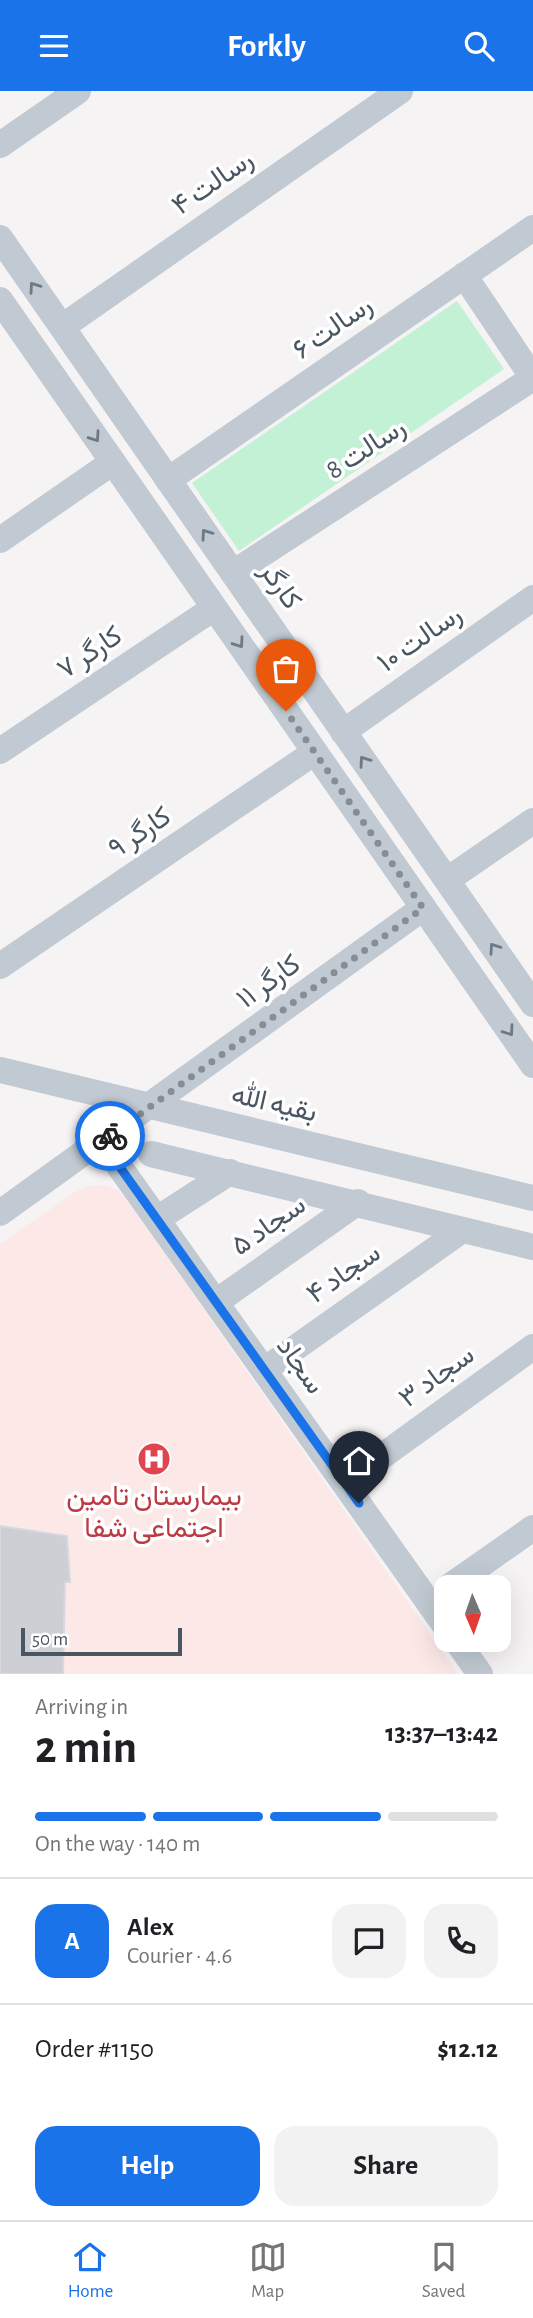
<!DOCTYPE html>
<meta charset="utf-8">
<style>
body{margin:0;font-family:"Alegreya Sans",Vazirmatn,sans-serif;background:#f2f2f2;color:#202124;height:100vh;display:flex;flex-direction:column;font-size:26px;white-space:nowrap}
*{box-sizing:border-box;margin:0}
p{font-size:23px;color:#757577}
.icon{flex:none;width:38px;height:38px;fill:none;stroke:currentColor;stroke-width:2;stroke-linecap:round;stroke-linejoin:round}
.map{position:relative;height:1583px;overflow:hidden}
.side{display:flex;flex-direction:column;background:#fff;flex:1}
.side>*{flex:none}
.needle{width:46px;rotate:178deg}
.buttons{position:absolute;left:434px;top:1484px;display:grid;gap:14px}
.buttons a{display:grid;place-items:center;width:77px;height:77px;border-radius:14px;background:#fff;box-shadow:0 7px 28px #0002;font-size:35px}
.scale{position:absolute;left:21px;bottom:18px;width:161px;box-sizing:border-box;padding-left:7px;border:4px solid #4a5661;border-top:0;font-size:19px;line-height:24px;white-space:nowrap;color:#4a5661;-webkit-text-stroke:5px #fff;paint-order:stroke}
.pin{position:absolute;display:grid;place-items:center;width:60px;height:60px;color:#fff;margin:-72px -30px;border-radius:50% 50% 50% 0;rotate:-45deg;box-shadow:0 0 7px #0007}
.pin .icon{rotate:45deg}
.courier{position:absolute;display:grid;place-items:center;width:70px;height:70px;margin:-35px;border:5px solid #1a73e8;border-radius:50%;background:#fff;color:#222;box-shadow:0 2px 9px #0007}
.headline em{font-style:normal;font-weight:700}
.headline div{display:flex;flex-direction:column-reverse}
.headline{display:flex;align-items:center;justify-content:space-between;height:119px;padding:0 35px}
h1{font-size:46px;font-weight:700;line-height:52px}
.bar{display:grid;grid-template-columns:repeat(4,1fr);gap:10px 7px;align-content:center;height:84px;padding:0 35px}
.bar i{height:9px;border-radius:5px;background:#e0e0e0}
.bar .on{background:#1a73e8}
.bar p{grid-column:span 4}
.line{display:flex;align-items:center;gap:18px;padding:0 35px;border-top:2px solid #e0e0e0}
.line div{flex:1}
.round{display:grid;place-items:center;flex:none;width:74px;height:74px;border-radius:21px;background:#f2f2f2}
.button{display:flex;gap:14px;margin-top:auto;padding:14px 35px}
.button a{flex:1;height:80px;border-radius:21px;background:#1a73e8;color:#fff;font-size:28px;font-weight:700;line-height:80px;text-align:center}
.button a+a{background:#f2f2f2;color:#202124}
header{display:flex;justify-content:space-between;align-items:center;height:91px;padding:0 35px;background:#1a73e8;color:#fff;font-size:32px;font-weight:700}
.dock{display:flex;justify-content:space-around;align-items:center;height:98px;border-top:2px solid #e0e0e0;background:#fff;font-size:19px;color:#757577}
.dock a{display:grid;justify-items:center;gap:4px}
.dock .on{color:#1a73e8}
.map>svg:first-child{display:block}
.medical{fill:#fce8e6}
.green{fill:#c3f1d5}
.building{fill:#cdcfd5;stroke:#d7d9de;stroke-width:2}
.lines{fill:none;stroke-linecap:round;stroke-linejoin:round}
.minor{stroke:#c1cad2;stroke-width:26}
.oneway{stroke:#6e7983}
.done{stroke:#868d94;stroke-width:7;stroke-dasharray:0 12.6}
.route{stroke:#1a73e8;stroke-width:9}
.labels{text-anchor:middle;dominant-baseline:central;stroke-width:7;stroke-linejoin:round;paint-order:stroke}
.street-label{font-size:28px;fill:#4a5661;stroke:#fff}
.health-label{font-size:28px;fill:#be3a42;stroke:#fff}
</style>
<header><svg class="icon" aria-label="menu" viewBox="0 0 24 24"><path d="M4 6h16M4 12h16M4 18h16"/></svg>Forkly<svg class="icon" aria-label="search" viewBox="0 0 24 24"><circle cx="10" cy="10" r="6"/><path d="M15 15l6 6"/></svg></header>
<div class="map">
<svg width="533" height="1583" viewBox="0 0 533 1583">
<rect width="100%" height="100%" fill="#f5f3f3"/>
<path class="medical" d="M 103,1094 L 118,1099 L 128,1110 L 458,1583 L 0,1583 L 0,1153 L 75,1101 L 88,1095 Z"/>
<path class="green" d="M 457,210 L 504,278 L 239,460 L 192,392 Z"/>
<path class="building" d="M 0,1435 L 67,1445 L 70,1491 L 65,1491 L 63,1583 L 0,1583 Z"/>
<g class="lines">
<path class="minor" d="M 0,54 L 78,0
M 0,147 L 533,913
M 464,184 L 533,287
M 0,209 L 533,974
M 62,236 L 400,0
M 168,389 L 533,137
M 0,449 L 113,371
M 233,482 L 533,287
M 343,641 L 533,507
M 0,660 L 214,517
M 447,789 L 533,730
M 0,875 L 315,661
M 0,979 L 533,1107
M 102,1051 L 446,1536
M 151,1063 L 533,1156
M 0,1122 L 423,817
M 157,1128 L 230,1081
M 216,1211 L 358,1111
M 264,1279 L 461,1140
M 345,1392 L 533,1256
M 449,1496 L 533,1437
M 456,1549 L 480,1583"/>
</g>
<defs><path id="oneway-chevron" d="M-2-3.5L2.5 0L-2 3.5" fill="none" stroke-width="1.6" stroke-linecap="round" stroke-linejoin="round" transform="scale(1.75)"/></defs>
<g class="oneway">
<use href="#oneway-chevron" transform="translate(34 196) rotate(-125)"/>
<use href="#oneway-chevron" transform="translate(95 346) rotate(55)"/>
<use href="#oneway-chevron" transform="translate(206 443) rotate(-125)"/>
<use href="#oneway-chevron" transform="translate(239 552) rotate(55)"/>
<use href="#oneway-chevron" transform="translate(364 670) rotate(-125)"/>
<use href="#oneway-chevron" transform="translate(494 857) rotate(-125)"/>
<use href="#oneway-chevron" transform="translate(509 940) rotate(55)"/>
</g>
<g class="lines">
<path class="done" d="M 110,1045 L 423,817 L 286,620"/>
<path class="route" d="M 110,1045 L 102,1051 L 359,1412"/>
</g>
<defs>
<symbol id="hospital-disc" viewBox="-11 -11 22 22"><circle r="9.5" fill="#e0444e" stroke="#fff"/><path d="M-5-5h3v3.5h4V-5h3V5h-3V1.5h-4V5h-3Z" fill="#fff"/></symbol>
</defs>
<g fill-rule="evenodd">
<use href="#hospital-disc" x="135" y="1349" width="38" height="38"/>
</g>
<g class="labels">
<g class="street-label">
<text transform="translate(213 92) rotate(-35)">رسالت ۴</text>
<text transform="translate(333 237) rotate(-35)">رسالت ۶</text>
<text transform="translate(366 358) rotate(-33)">رسالت 8</text>
<text transform="translate(280 495) rotate(55)">کارگر</text>
<text transform="translate(420 548) rotate(-35)">رسالت ۱۰</text>
<text transform="translate(90 562) rotate(-34)">کارگر ۷</text>
<text transform="translate(140 742) rotate(-34)">کارگر ۹</text>
<text transform="translate(269 891) rotate(-36)">کارگر ۱۱</text>
<text transform="translate(274 1013) rotate(13)">بقیه الله</text>
<text transform="translate(269 1135) rotate(-35)">سجاد ۵</text>
<text transform="translate(344 1183) rotate(-35)">سجاد ۴</text>
<text transform="translate(300 1275) rotate(55)">سجاد</text>
<text transform="translate(437 1286) rotate(-36)">سجاد ۳</text>
</g>
<g class="health-label">
<text x="154" y="1406">بیمارستان تامین<tspan x="154" dy="32">اجتماعی شفا</tspan></text>
</g>
</g>
</svg>
<div class="buttons">
<a><svg class="needle" viewBox="-14 -14 28 28"><path d="M0-13l5 13h-10z" fill="#e53935"/><path d="M0 13l5-13h-10z" fill="#757577"/></svg></a>
</div>
<div class="scale">50 m</div>
<div class="pin" style="left:286px;top:620px;background:#ea580c"><svg class="icon" aria-label="bag" viewBox="0 0 24 24"><path d="M5 8h14l-1 12H6zM9 8a3 3 0 0 1 6 0"/></svg></div>
<div class="pin" style="left:359px;top:1412px;background:#1f2937"><svg class="icon" aria-label="home" viewBox="0 0 24 24"><path d="M3 11l9-7 9 7M6 9v11h12V9"/></svg></div>
<div class="courier" style="left:110px;top:1045px"><svg class="icon" aria-label="bike" viewBox="0 0 24 24"><circle cx="6" cy="16" r="4"/><circle cx="18" cy="16" r="4"/><path d="M6 16l4-8h5l3 8M10 8l3 8H6M13 5h3"/></svg></div>
</div>
<section class="side">
<div class="headline"><div><h1>2 min</h1><p>Arriving in</p></div><em>13:37–13:42</em></div>
<div class="bar"><i class="on"></i><i class="on"></i><i class="on"></i><i></i><p>On the way · 140 m</p></div>
<div class="line" style="height:126px"><b class="round" style="background:#1a73e8;color:#fff">A</b><div><b>Alex</b><p>Courier · 4.6</p></div><a class="round"><svg class="icon" aria-label="chat" viewBox="0 0 24 24"><path d="M4 5h16v11H9l-5 4z"/></svg></a><a class="round"><svg class="icon" aria-label="phone" viewBox="0 0 24 24"><path d="M5 4h4l2 5-3 2q2 4 5 5l2-3 5 2v4C11 20 4 13 5 4z"/></svg></a></div>
<div class="line" style="height:91px"><div>Order #1150</div><b>$12.12</b></div>
<div class="button"><a>Help</a><a>Share</a></div>
</section>
<nav class="dock">
<a class="on"><svg class="icon" aria-label="home" viewBox="0 0 24 24"><path d="M3 11l9-7 9 7M6 9v11h12V9"/></svg>Home</a>
<a><svg class="icon" aria-label="map" viewBox="0 0 24 24"><path d="M3 6l6-2 6 2 6-2v14l-6 2-6-2-6 2zM9 4v14M15 6v14"/></svg>Map</a>
<a><svg class="icon" aria-label="saved" viewBox="0 0 24 24"><path d="M7 4h10v16l-5-4-5 4z"/></svg>Saved</a>
</nav>
